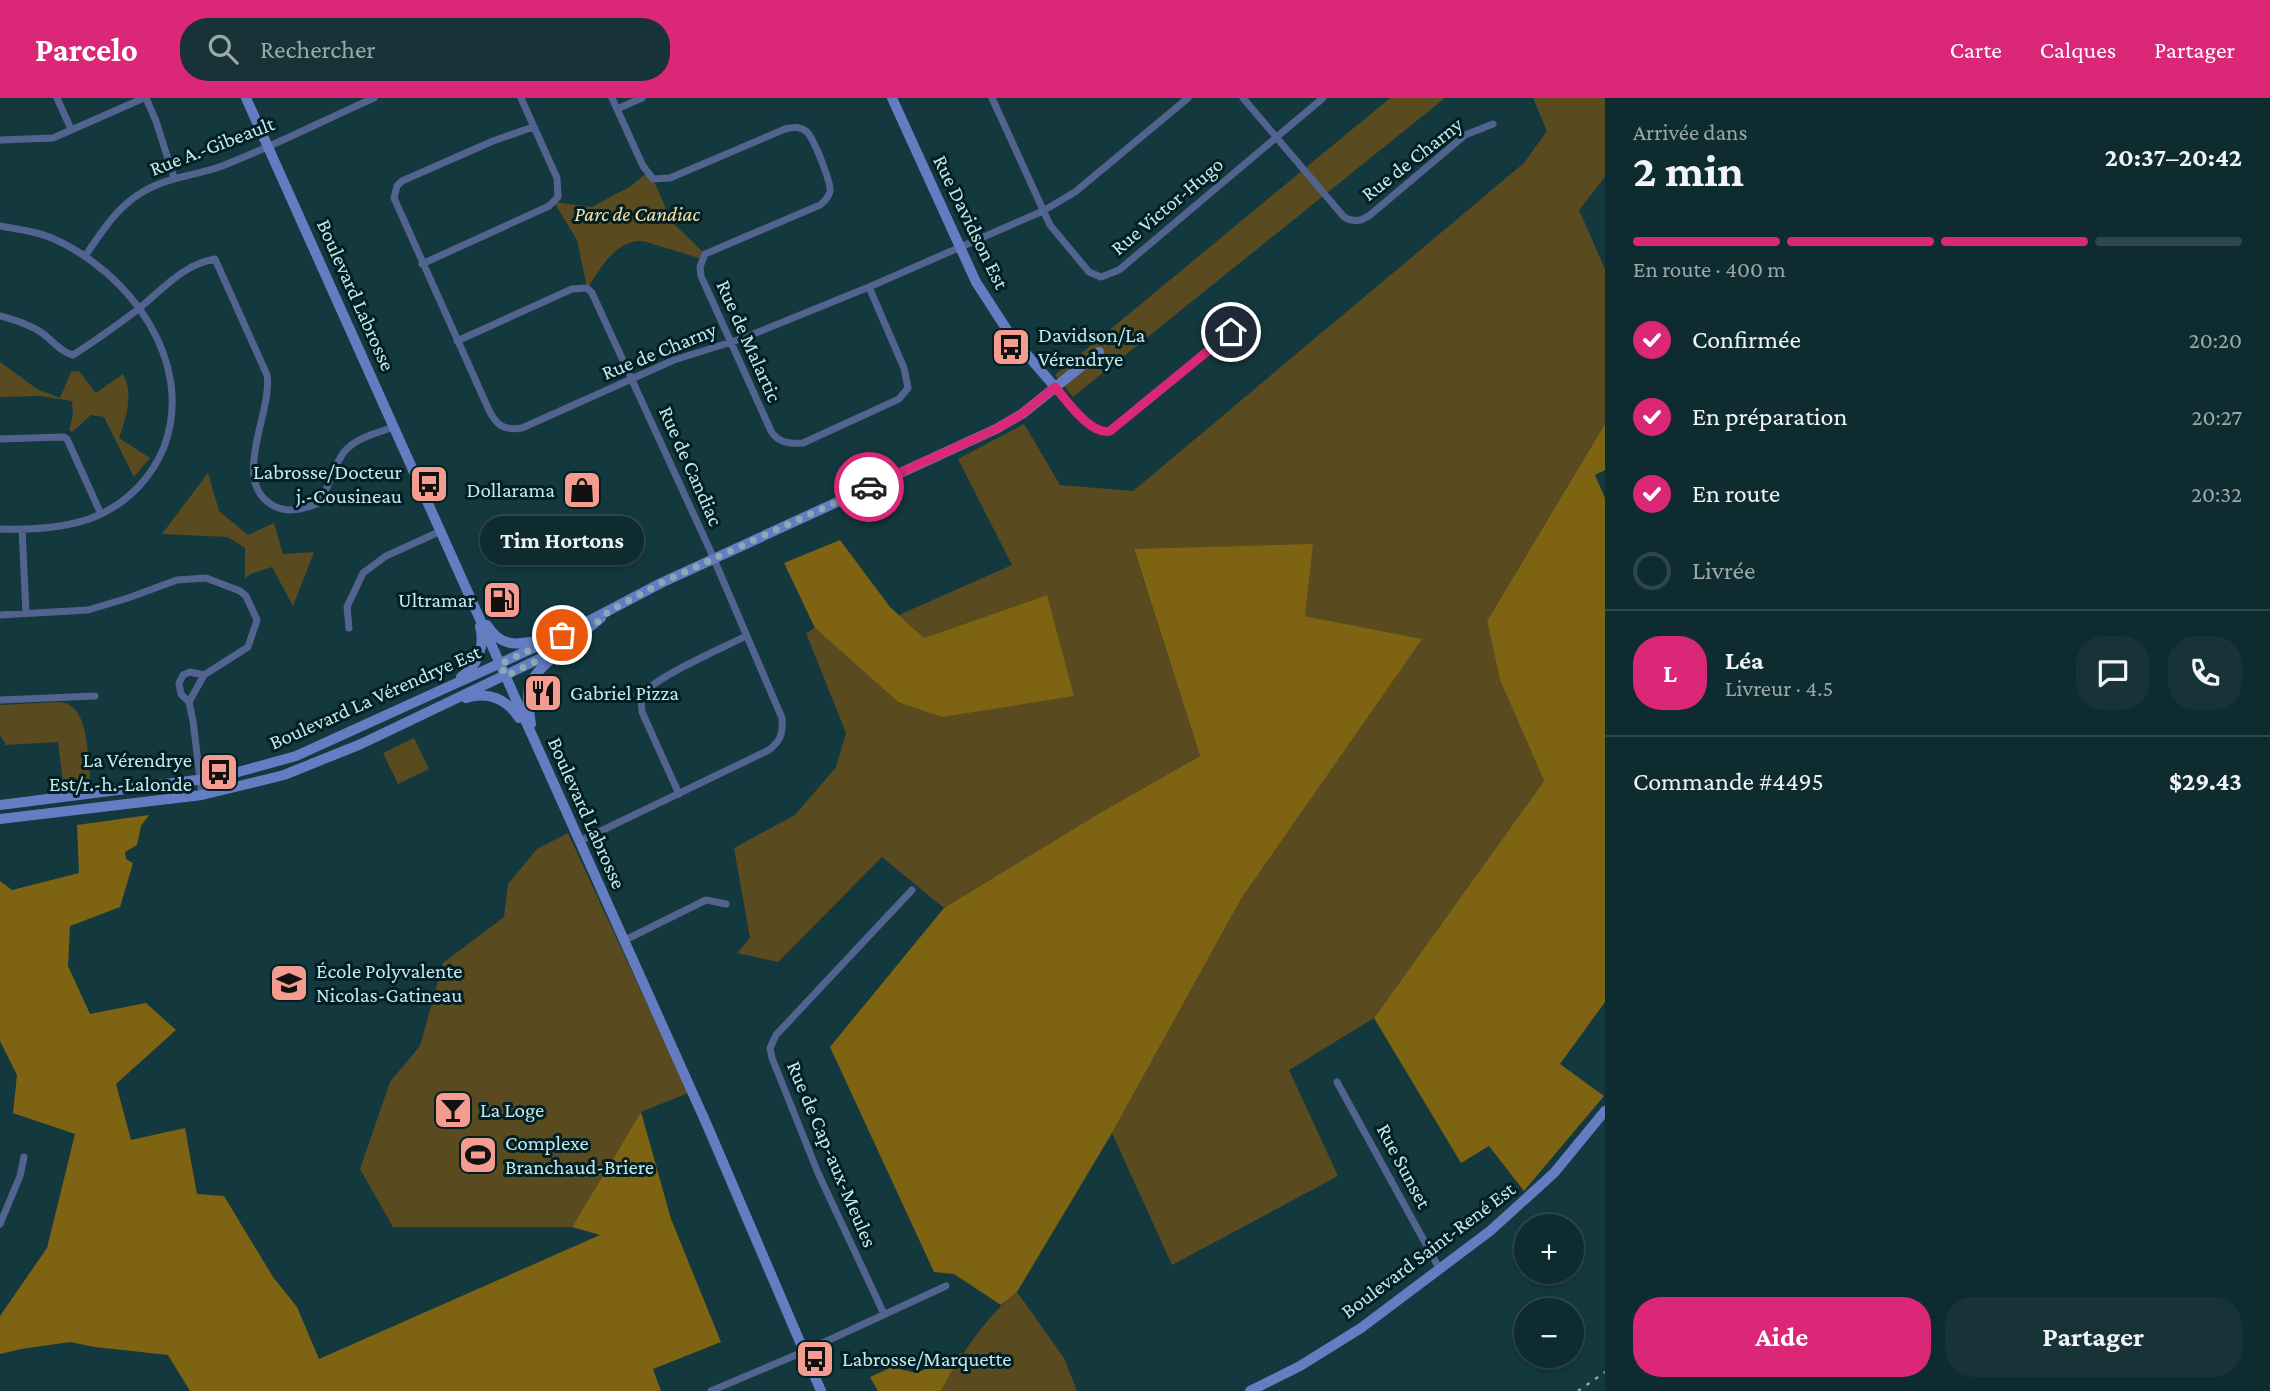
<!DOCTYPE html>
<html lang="fr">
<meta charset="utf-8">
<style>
body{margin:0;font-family:"Crimson Pro",serif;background:#173337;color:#f1f3f6;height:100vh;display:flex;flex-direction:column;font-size:26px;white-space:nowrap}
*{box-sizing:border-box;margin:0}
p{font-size:23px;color:#9ba7aa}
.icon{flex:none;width:38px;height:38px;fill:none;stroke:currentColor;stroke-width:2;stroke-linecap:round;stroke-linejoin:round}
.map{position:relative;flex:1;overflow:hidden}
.sheet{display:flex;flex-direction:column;background:#0e2b2f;width:665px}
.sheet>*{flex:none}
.tools{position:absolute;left:1514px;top:1116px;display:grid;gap:14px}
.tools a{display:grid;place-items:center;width:70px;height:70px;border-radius:50%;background:#0e2b2f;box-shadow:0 4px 10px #0003,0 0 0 2px #2e474b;font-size:35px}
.pin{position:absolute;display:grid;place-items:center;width:60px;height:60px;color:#fff;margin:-30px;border:4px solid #fff;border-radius:50%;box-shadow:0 2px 7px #0007}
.courier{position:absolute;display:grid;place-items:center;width:70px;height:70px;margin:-35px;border:5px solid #db2777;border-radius:50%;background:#fff;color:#222;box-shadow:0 2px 9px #0007}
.bubble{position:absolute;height:49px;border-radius:24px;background:#0e2b2f;box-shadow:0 4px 10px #0003,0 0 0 2px #2e474b;font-size:23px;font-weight:700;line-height:49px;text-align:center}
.head em{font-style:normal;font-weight:700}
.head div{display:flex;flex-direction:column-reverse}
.head{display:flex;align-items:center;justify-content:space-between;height:119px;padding:0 28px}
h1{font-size:46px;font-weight:700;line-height:52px}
.bar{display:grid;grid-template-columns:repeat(4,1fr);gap:10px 7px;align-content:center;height:84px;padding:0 28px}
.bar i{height:9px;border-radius:5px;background:#2e474b}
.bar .on{background:#db2777}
.bar p{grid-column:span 4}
.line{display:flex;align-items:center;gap:18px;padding:0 28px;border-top:2px solid #2e474b}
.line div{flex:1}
.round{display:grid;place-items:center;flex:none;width:74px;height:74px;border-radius:28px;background:#173337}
ol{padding:0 28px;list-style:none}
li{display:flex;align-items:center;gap:21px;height:77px}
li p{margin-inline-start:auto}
li .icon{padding:7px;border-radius:50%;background:#db2777;color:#fff;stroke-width:4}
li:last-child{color:#9ba7aa}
li i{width:38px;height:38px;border:4px solid #2e474b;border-radius:50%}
.primary-button{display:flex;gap:14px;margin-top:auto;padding:14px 28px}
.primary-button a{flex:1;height:80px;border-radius:28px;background:#db2777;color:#fff;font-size:28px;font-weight:700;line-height:80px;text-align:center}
.primary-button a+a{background:#173337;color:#f1f3f6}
header{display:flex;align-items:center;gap:42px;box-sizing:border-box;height:98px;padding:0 35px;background:#db2777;color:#fff}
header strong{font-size:33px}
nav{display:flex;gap:38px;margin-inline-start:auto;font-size:24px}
.search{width:490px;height:63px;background:#173337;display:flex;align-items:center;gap:18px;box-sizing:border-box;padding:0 24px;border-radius:28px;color:#9ba7aa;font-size:26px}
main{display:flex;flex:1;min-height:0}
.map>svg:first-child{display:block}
.green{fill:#5a4a20}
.forest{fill:#7e6313}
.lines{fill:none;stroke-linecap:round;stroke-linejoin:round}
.street{stroke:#53638f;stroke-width:7}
.secondary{stroke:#647cc2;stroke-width:10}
.rail{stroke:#84a8ad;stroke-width:2.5;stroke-dasharray:3.5 7;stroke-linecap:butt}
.done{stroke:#87abb0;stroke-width:7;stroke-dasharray:0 12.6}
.route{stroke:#db2777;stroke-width:9}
.labels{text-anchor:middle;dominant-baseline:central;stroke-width:6;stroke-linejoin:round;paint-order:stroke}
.street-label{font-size:21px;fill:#c6e8ed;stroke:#021f24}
.park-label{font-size:21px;font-style:italic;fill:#f7e0a7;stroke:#021f24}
.poi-label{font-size:21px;fill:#c6e8ed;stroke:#021f24;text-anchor:start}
</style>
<header>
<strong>Parcelo</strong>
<div class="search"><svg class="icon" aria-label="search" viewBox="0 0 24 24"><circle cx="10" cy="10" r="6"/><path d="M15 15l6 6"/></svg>Rechercher</div>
<nav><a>Carte</a><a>Calques</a><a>Partager</a></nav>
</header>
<main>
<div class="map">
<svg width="1605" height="1293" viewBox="0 0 1605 1293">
<rect width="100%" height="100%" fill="#13393f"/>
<path class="green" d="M 1390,0 L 1445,0 L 1073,299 L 1055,277 Z
M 1533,0 L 1605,0 L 1605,79 L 1579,112 L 1605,171 L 1605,326 L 1487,523 L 1500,582 L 1544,683 L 1374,920 L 1289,972 L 1338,1078 L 1172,1167 L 1112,1035 L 1241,801 L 1421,541 L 1305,518 L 1134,452 L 1200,658 L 1103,713 L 944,810 L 882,759 L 778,864 L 737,855 L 750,840 L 734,750 L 795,717 L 836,669 L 846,635 L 806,535 L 815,530 L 898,604 L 1047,497 L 924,540 L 899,517 L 1012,467 L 958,361 L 1024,326 L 1060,387 L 1133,393 L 1524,65 L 1547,33 Z
M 647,75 L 653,81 L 672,124 L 705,156 L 702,161 L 643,143 C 614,142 602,170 587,190 L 577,142 L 554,104 L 592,109 L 631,88 Z
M 0,264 L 37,291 L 60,300 L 71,274 L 79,273 L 96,295 L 123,276 C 134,296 126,320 119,340 L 150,360 L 134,379 L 104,319 L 91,317 L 72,334 L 69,332 L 73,317 L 72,303 L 40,298 L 0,299 Z
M 208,375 L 219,413 L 248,437 L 274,425 L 283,456 L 314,454 L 293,508 L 272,469 L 250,476 L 245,481 L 245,450 L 228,439 L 162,436 Z
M 61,604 C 90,608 87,658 90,682 L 63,685 L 58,644 L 6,647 L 0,637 L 0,607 Z
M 414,640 L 429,671 L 398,686 L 383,655 Z
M 568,735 L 688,995 L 641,1014 L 572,1129 L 393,1129 L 360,1071 L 390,984 L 420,948 L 443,865 L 504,819 L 508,786 L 537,751 Z
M 1017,1194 L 1064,1260 L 1077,1293 L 941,1293 C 960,1258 986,1218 1017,1194 Z"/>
<path class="forest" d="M 1605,326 L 1605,372 L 1595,377 L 1605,400 L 1605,904 L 1560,966 L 1604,998 L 1524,1093 L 1489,1048 L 1461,1065 L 1374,920 L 1544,683 L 1500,582 L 1487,523 Z
M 840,442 L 890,509 L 924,540 L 1047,497 L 1074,598 L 942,619 L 898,604 L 815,530 L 784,465 Z
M 1313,446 L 1305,518 L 1422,541 L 1241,801 L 1112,1035 L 1017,1194 L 1001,1207 L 954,1176 L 934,1174 L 830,949 L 944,810 L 1103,713 L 1200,658 L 1134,451 Z
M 149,717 L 141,728 L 137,747 L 125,754 L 126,761 L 133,765 L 120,809 L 70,828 L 68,868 L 90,916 L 146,905 L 176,932 L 116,986 L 131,1042 L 185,1030 L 197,1096 L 224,1098 L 273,1179 L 297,1209 L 319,1261 L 600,1137 L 572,1129 L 641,1014 L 671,1121 L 721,1244 L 653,1271 L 661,1293 L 190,1293 L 168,1257 L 95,1249 L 70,1244 L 21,1251 L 0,1256 L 0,1218 L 47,1150 L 75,1036 L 13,1015 L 17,977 L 0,943 L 0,783 L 12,792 L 79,775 L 77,727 Z
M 962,1255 L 941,1293 L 878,1293 L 870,1279 L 892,1269 L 916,1275 Z"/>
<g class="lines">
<path class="street" d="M 57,0 L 71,31
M 146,0 L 156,23 L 174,80
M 612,0 L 643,68 L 653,81 L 670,80 L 785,31 C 793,29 800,28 807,34 C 814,41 831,84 830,93 C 829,99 825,103 820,107 L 705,156 L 700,169 L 701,178 L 771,333 C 778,345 790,346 803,345 L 899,301 L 908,290 L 904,270 L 869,189
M 992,0 L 1050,127 L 1089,174 L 1101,179 L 1119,172 L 1323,0
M 1243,0 L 1344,119 C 1354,125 1361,123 1370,117 L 1465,37 L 1493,26
M 617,11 L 642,0
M 533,29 L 493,43 L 402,83 L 397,88 L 394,100 L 488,310 C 496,327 503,333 522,330 L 674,262 L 741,241 L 869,189 L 1043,113 L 1075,94 L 1188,0
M 0,42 L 53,40 L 144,0
M 0,128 C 17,131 36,133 52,140 C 129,174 196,263 164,349 C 152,379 129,403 99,417 C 70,430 32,432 0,431
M 85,158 C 101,135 116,110 141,95 C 166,79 195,78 222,68 C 274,48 324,22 374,0
M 422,166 L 549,108 L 558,99 L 557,80 L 521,0
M 0,218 C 15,222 34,228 46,238 C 55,246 62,254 73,257 C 95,243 116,228 137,212 C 161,193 183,166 215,161 L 267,277 C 273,314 230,382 272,407 C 287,416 304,411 319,405 C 330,389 335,361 348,350 C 359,339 380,334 394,329
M 457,243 L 572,191 L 587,190 L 592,195 L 710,452 L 782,620 C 783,636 781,642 769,652 L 580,743
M 1055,289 C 1067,302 1091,338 1110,333 L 1231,234 L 1251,226
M 0,341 L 63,339 L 67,341 L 101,416
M 22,431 L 26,515
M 0,517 L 88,512 L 128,500 L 177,482 L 206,480 L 240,493 L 246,498 L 257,522 L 248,549 L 204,577 L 189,604 L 193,623 L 202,697
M 349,530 L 347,509 L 363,475 L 386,458 L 441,433
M 0,602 L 95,598
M 189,604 L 181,596 L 179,585 L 183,577 L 190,574 L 204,577
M 679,696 L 642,614 C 642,608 640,603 642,598 C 648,582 727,548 746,538
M 623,843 L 706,802 L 726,806
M 1337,984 L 1439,1170
M 0,1126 L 20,1078 L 24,1059
M 884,1216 L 818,1075 L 772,960 L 770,950 L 776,937 L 912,792
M 711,1293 L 803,1254 L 946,1188"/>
<path class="secondary" d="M 246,0 L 707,1027 L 821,1293
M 892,0 L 976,184 L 1011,238 L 1055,289
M 487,527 C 501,550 518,547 541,542
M 461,579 C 478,567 485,549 480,528
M 466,600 C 488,593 507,601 519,620
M 531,626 C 525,590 526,582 555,558
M 0,707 L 220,679 L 296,658 L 562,537 L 661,485 L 996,331 L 1022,316 L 1099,254
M 0,721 L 202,697 L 284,677 L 361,646 L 568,547 L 601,520
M 1250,1293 L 1300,1268 L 1361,1230 L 1490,1133 L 1554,1075 L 1605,1013"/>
<path class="rail" d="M 1578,1293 L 1605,1274"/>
</g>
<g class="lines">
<path class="done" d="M 562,537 L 500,566 L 506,578 L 568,547 L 588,533 L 609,513 L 661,485 L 869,389"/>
<path class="route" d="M 869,389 L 996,331 L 1022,316 L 1055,289 C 1067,303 1091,338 1110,333 L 1231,234"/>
</g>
<defs>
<symbol id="bus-square" viewBox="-11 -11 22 22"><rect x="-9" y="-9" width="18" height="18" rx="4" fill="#f59c90" stroke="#021f24"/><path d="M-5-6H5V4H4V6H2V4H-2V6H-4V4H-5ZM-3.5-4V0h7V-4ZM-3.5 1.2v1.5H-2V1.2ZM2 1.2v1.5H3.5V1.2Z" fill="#111"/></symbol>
<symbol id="shop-square" viewBox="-11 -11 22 22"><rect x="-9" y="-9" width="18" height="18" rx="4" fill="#f59c90" stroke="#021f24"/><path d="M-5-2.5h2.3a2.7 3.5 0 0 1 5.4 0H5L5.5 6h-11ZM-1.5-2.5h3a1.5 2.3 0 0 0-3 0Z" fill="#111"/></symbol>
<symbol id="fuel-square" viewBox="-11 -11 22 22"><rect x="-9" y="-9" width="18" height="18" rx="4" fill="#f59c90" stroke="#021f24"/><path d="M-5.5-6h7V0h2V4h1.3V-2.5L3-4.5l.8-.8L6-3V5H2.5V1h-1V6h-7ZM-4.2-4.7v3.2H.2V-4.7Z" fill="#111"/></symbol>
<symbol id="restaurant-square" viewBox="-11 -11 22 22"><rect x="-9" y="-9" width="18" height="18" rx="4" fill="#f59c90" stroke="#021f24"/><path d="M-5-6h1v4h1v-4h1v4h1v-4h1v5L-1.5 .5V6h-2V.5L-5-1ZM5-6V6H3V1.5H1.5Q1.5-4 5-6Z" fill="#111"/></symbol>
<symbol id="school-square" viewBox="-11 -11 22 22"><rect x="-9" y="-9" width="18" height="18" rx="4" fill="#f59c90" stroke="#021f24"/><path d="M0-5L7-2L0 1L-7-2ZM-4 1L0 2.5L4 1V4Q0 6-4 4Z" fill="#111"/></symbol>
<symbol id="bar-square" viewBox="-11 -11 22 22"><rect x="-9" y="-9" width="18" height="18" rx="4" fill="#f59c90" stroke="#021f24"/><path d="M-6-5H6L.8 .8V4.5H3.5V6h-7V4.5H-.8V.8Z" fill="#111"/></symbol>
<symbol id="stadium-square" viewBox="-11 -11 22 22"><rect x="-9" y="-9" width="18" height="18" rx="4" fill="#f59c90" stroke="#021f24"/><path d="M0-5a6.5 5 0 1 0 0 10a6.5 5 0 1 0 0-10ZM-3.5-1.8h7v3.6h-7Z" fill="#111"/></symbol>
</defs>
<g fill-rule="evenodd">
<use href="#bus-square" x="989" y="227" width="44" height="44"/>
<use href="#bus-square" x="407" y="364" width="44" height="44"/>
<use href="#shop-square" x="560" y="370" width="44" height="44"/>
<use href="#fuel-square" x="480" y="480" width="44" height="44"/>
<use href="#restaurant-square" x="521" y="573" width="44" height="44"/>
<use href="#bus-square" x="197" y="652" width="44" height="44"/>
<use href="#school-square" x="267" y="863" width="44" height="44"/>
<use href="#bar-square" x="431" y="990" width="44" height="44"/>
<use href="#stadium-square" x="456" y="1035" width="44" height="44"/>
<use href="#bus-square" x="793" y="1239" width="44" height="44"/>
</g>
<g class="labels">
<g class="street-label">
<text transform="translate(212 48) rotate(-21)">Rue A.-Gibeault</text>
<text transform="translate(1412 61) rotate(-38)">Rue de Charny</text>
<text transform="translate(1167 108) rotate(-40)">Rue Victor-Hugo</text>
<text transform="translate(971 124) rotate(64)">Rue Davidson Est</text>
<text transform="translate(356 197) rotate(66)">Boulevard Labrosse</text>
<text transform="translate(749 243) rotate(66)">Rue de Malartic</text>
<text transform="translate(659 253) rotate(-22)">Rue de Charny</text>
<text transform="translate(691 368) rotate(66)">Rue de Candiac</text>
<text transform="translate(375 599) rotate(-24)">Boulevard La Vérendrye Est</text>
<text transform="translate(587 715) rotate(66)">Boulevard Labrosse</text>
<text transform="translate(832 1056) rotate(67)">Rue de Cap-aux-Meules</text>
<text transform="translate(1404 1068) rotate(62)">Rue Sunset</text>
<text transform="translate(1428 1152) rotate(-37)">Boulevard Saint-René Est</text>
</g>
<g class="park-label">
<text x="637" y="116">Parc de Candiac</text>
</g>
<g class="poi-label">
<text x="1038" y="237">Davidson/La<tspan x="1038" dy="24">Vérendrye</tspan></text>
<text x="402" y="374" text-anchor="end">Labrosse/Docteur<tspan x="402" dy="24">j.-Cousineau</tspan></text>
<text x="555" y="392" text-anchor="end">Dollarama</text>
<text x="475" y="502" text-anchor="end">Ultramar</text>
<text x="570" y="595">Gabriel Pizza</text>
<text x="192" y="662" text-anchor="end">La Vérendrye<tspan x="192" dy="24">Est/r.-h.-Lalonde</tspan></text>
<text x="316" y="873">École Polyvalente<tspan x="316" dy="24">Nicolas-Gatineau</tspan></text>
<text x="480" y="1012">La Loge</text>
<text x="505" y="1045">Complexe<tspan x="505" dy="24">Branchaud-Briere</tspan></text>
<text x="842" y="1261">Labrosse/Marquette</text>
</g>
</g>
</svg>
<div class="tools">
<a>+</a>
<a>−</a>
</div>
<div class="pin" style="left:562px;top:537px;background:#ea580c"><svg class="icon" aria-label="bag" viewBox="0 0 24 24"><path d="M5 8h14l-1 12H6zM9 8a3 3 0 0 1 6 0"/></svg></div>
<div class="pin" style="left:1231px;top:234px;background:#1f2937"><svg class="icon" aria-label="home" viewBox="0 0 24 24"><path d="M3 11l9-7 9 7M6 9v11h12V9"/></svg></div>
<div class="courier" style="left:869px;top:389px"><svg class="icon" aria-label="car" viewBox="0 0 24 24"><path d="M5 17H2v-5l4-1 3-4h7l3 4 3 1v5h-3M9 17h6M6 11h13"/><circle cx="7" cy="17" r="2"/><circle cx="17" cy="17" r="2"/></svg></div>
<div class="bubble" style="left:480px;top:418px;width:164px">Tim Hortons</div>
</div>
<section class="sheet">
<div class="head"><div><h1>2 min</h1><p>Arrivée dans</p></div><em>20:37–20:42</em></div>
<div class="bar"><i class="on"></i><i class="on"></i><i class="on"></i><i></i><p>En route · 400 m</p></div>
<ol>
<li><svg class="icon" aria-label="check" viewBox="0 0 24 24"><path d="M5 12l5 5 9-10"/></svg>Confirmée<p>20:20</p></li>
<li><svg class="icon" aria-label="check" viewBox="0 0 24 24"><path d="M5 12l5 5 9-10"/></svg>En préparation<p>20:27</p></li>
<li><svg class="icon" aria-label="check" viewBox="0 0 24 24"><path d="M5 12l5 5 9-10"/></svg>En route<p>20:32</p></li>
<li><i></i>Livrée</li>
</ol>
<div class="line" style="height:126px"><b class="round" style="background:#db2777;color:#fff">L</b><div><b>Léa</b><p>Livreur · 4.5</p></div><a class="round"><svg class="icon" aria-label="chat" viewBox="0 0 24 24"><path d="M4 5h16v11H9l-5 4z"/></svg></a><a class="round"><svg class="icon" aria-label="phone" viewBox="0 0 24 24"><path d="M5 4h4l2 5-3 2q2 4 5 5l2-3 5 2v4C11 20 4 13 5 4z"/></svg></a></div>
<div class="line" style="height:91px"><div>Commande #4495</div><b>$29.43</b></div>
<div class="primary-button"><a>Aide</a><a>Partager</a></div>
</section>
</main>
